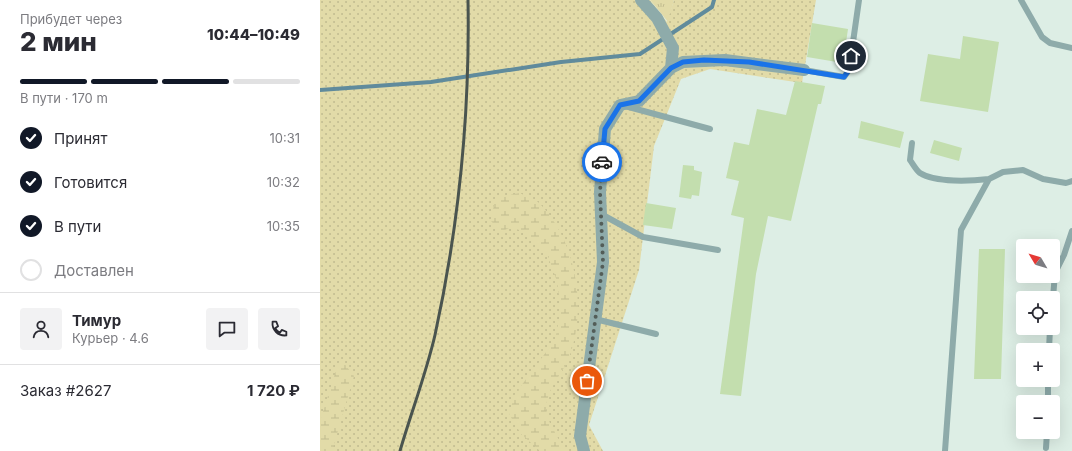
<!DOCTYPE html>
<html lang="ru">
<meta charset="utf-8">
<style>
body{margin:0;font-family:Inter,sans-serif;background:#f2f2f3;color:#2b2b33;height:100vh;display:flex;flex-direction:column;font-size:15px;white-space:nowrap}
*{box-sizing:border-box;margin:0}
p{font-size:13px;color:#7c7c81}
.icon{flex:none;width:22px;height:22px;fill:none;stroke:currentColor;stroke-width:2;stroke-linecap:round;stroke-linejoin:round}
.map{position:relative;flex:1;overflow:hidden}
.panel{display:flex;flex-direction:column;background:#fff;width:320px}
.panel>*{flex:none}
.needle{width:26px;rotate:308deg}
.controls{position:absolute;left:696px;top:239px;display:grid;gap:8px}
.controls a{display:grid;place-items:center;width:44px;height:44px;border-radius:4px;background:#fff;box-shadow:0 4px 16px #0002;font-size:20px}
.pin{position:absolute;display:grid;place-items:center;width:34px;height:34px;color:#fff;margin:-17px;border:2px solid #fff;border-radius:50%;box-shadow:0 1px 4px #0007}
.courier{position:absolute;display:grid;place-items:center;width:40px;height:40px;margin:-20px;border:3px solid #1a73e8;border-radius:50%;background:#fff;color:#222;box-shadow:0 1px 5px #0007}
.overview em{font-style:normal;font-weight:800}
.overview div{display:flex;flex-direction:column-reverse}
.overview{display:flex;align-items:center;justify-content:space-between;height:68px;padding:0 20px}
h1{font-size:26px;font-weight:800;line-height:30px}
.bar{display:grid;grid-template-columns:repeat(4,1fr);gap:6px 4px;align-content:center;height:48px;padding:0 20px}
.bar i{height:5px;border-radius:3px;background:#e1e1e2}
.bar .active{background:#111827}
.bar p{grid-column:span 4}
.line{display:flex;align-items:center;gap:10px;padding:0 20px;border-top:1px solid #e1e1e2}
.line div{flex:1}
.round{display:grid;place-items:center;flex:none;width:42px;height:42px;border-radius:4px;background:#f2f2f3}
ol{padding:0 20px;list-style:none}
li{display:flex;align-items:center;gap:12px;height:44px}
li p{margin-inline-start:auto}
li .icon{padding:4px;border-radius:50%;background:#111827;color:#fff;stroke-width:4}
li:last-child{color:#7c7c81}
li i{width:22px;height:22px;border:2px solid #e1e1e2;border-radius:50%}
main{display:flex;flex:1;min-height:0}
.map>svg:first-child{display:block}
.grass{fill:url(#grass-dots)}
.wetland{fill:url(#wetland-marsh)}
.park{fill:url(#park-tufts)}
.lines{fill:none;stroke-linecap:round;stroke-linejoin:round}
.stream{stroke:#608b9c;stroke-width:4}
.building{fill:#c3deae}
.lane{stroke:#8eabaa;stroke-width:6}
.street{stroke:#8eabaa;stroke-width:12}
.rail{stroke:#4a544f;stroke-width:3}
.done{stroke:#535d58;stroke-width:4;stroke-dasharray:0 7.2}
.route{stroke:#1a73e8;stroke-width:5}
</style>
<main>
<section class="panel">
<div class="overview"><div><h1>2 мин</h1><p>Прибудет через</p></div><em>10:44–10:49</em></div>
<div class="bar"><i class="active"></i><i class="active"></i><i class="active"></i><i></i><p>В пути · 170 m</p></div>
<ol>
<li><svg class="icon" aria-label="check" viewBox="0 0 24 24"><path d="M5 12l5 5 9-10"/></svg>Принят<p>10:31</p></li>
<li><svg class="icon" aria-label="check" viewBox="0 0 24 24"><path d="M5 12l5 5 9-10"/></svg>Готовится<p>10:32</p></li>
<li><svg class="icon" aria-label="check" viewBox="0 0 24 24"><path d="M5 12l5 5 9-10"/></svg>В пути<p>10:35</p></li>
<li><i></i>Доставлен</li>
</ol>
<div class="line" style="height:72px"><a class="round"><svg class="icon" aria-label="person" viewBox="0 0 24 24"><circle cx="12" cy="8" r="4"/><path d="M4 21q1-7 8-7t8 7"/></svg></a><div><b>Тимур</b><p>Курьер · 4.6</p></div><a class="round"><svg class="icon" aria-label="chat" viewBox="0 0 24 24"><path d="M4 5h16v11H9l-5 4z"/></svg></a><a class="round"><svg class="icon" aria-label="phone" viewBox="0 0 24 24"><path d="M5 4h4l2 5-3 2q2 4 5 5l2-3 5 2v4C11 20 4 13 5 4z"/></svg></a></div>
<div class="line" style="height:52px"><div>Заказ #2627</div><b>1 720 ₽</b></div>
</section>
<div class="map">
<svg width="752" height="451" viewBox="0 0 752 451">
<defs>
<pattern id="grass-dots" width="8" height="8" patternUnits="userSpaceOnUse"><rect width="8" height="8" fill="#e2dba8"/><path d="M2 2h.1M6 6h.1" fill="none" stroke="#c1bb8f" stroke-width="1.8" stroke-linecap="round"/></pattern>
<pattern id="wetland-marsh" width="20" height="14" patternUnits="userSpaceOnUse"><rect width="20" height="14" fill="#e2dba8"/><path d="M1 5h8M5 5V1M11 12h8M15 12V8" fill="none" stroke="#c1bb8f"/></pattern>
<pattern id="park-tufts" width="24" height="20" patternUnits="userSpaceOnUse"><rect width="24" height="20" fill="#e2dba8"/><path d="M3 7l-1-3M5 7V3M7 7l1-3M15 17l-1-3M17 17v-4M19 17l1-3" fill="none" stroke="#c1bb8f"/></pattern>
</defs>
<rect width="100%" height="100%" fill="#ddeee5"/>
<path class="grass" d="M 0,0 L 330,0 L 347,22 L 354,0 L 496,0 L 482,83 L 390,69 L 361,79 L 334,146 L 319,270 L 269,425 L 283,451 L 0,451 Z"/>
<path class="wetland" d="M 199,193 C 204,195 213,198 218,202 C 256,239 267,306 250,355 C 245,371 230,384 227,401 C 223,421 238,433 244,451 L 220,451 L 201,434 L 189,414 L 195,394 L 235,340 L 241,310 L 237,281 L 227,254 L 207,233 L 191,227 L 181,232 L 171,221 L 175,198 Z
M 20,358 L 34,376 L 12,451 L 0,451 L 0,421 Z"/>
<path class="park" d="M 330,0 L 354,0 L 348,22 L 331,1 Z"/>
<g class="lines">
<path class="stream" d="M 0,90 L 111,82 L 241,62 L 320,54 L 392,7 L 394,0"/>
</g>
<path class="building" d="M 492,23 L 528,29 L 523,63 L 487,57 Z
M 643,36 L 679,42 L 668,112 L 600,101 L 608,54 L 640,59 Z
M 475,81 L 505,86 L 501,104 L 498,104 L 471,221 L 448,216 L 436,274 L 421,396 L 400,394 L 424,218 L 411,215 L 419,181 L 406,178 L 414,142 L 429,145 L 437,109 L 466,115 Z
M 541,121 L 584,132 L 580,148 L 538,138 Z
M 614,140 L 642,148 L 639,161 L 610,153 Z
M 363,165 L 374,166 L 374,170 L 382,172 L 379,196 L 372,195 L 371,199 L 359,197 Z
M 326,203 L 356,208 L 352,229 L 323,225 Z
M 659,249 L 685,249 L 681,379 L 654,379 Z"/>
<g class="lines">
<path class="lane" d="M 701,0 L 722,37 L 730,43 L 752,48
M 484,70 L 524,77 L 529,70 L 539,0
M 305,106 L 390,129
M 592,143 L 590,160 C 593,164 596,170 600,173 C 616,183 651,181 669,179
M 281,214 L 323,237 L 398,250
M 733,298 L 735,273 L 744,255 L 752,231
M 275,319 L 336,334
M 729,350 L 730,328
M 728,402 L 728,380
M 726,448 L 727,432
M 625,451 L 641,230 L 669,179 L 683,172 L 703,170 L 723,179 L 746,183 L 752,181"/>
<path class="street" d="M 351,68 L 363,62 L 405,60 L 484,70
M 264,451 L 260,436 L 283,262 L 280,192 L 285,129 L 300,105 L 319,101 L 351,68 L 353,48 L 337,18 L 321,0"/>
<path class="rail" d="M 80,451 C 91,413 106,374 115,335 C 139,225 150,112 148,0"/>
</g>
<g class="lines">
<path class="done" d="M 267,381 L 283,262 L 280,192 L 282,162"/>
<path class="route" d="M 282,162 L 285,129 L 300,105 L 319,101 L 351,68 L 363,62 L 384,60 L 429,62 L 524,77 L 529,70 L 531,56"/>
</g>
</svg>
<div class="controls">
<a><svg class="needle" viewBox="-14 -14 28 28"><path d="M0-13l5 13h-10z" fill="#e53935"/><path d="M0 13l5-13h-10z" fill="#7c7c81"/></svg></a>
<a><svg class="icon" aria-label="locate" viewBox="0 0 24 24"><circle cx="12" cy="12" r="6"/><path d="M12 2v4M12 18v4M2 12h4M18 12h4"/></svg></a>
<a>+</a>
<a>−</a>
</div>
<div class="pin" style="left:267px;top:381px;background:#ea580c"><svg class="icon" aria-label="bag" viewBox="0 0 24 24"><path d="M5 8h14l-1 12H6zM9 8a3 3 0 0 1 6 0"/></svg></div>
<div class="pin" style="left:531px;top:56px;background:#1f2937"><svg class="icon" aria-label="home" viewBox="0 0 24 24"><path d="M3 11l9-7 9 7M6 9v11h12V9"/></svg></div>
<div class="courier" style="left:282px;top:162px"><svg class="icon" aria-label="car" viewBox="0 0 24 24"><path d="M5 17H2v-5l4-1 3-4h7l3 4 3 1v5h-3M9 17h6M6 11h13"/><circle cx="7" cy="17" r="2"/><circle cx="17" cy="17" r="2"/></svg></div>
</div>
</main>
